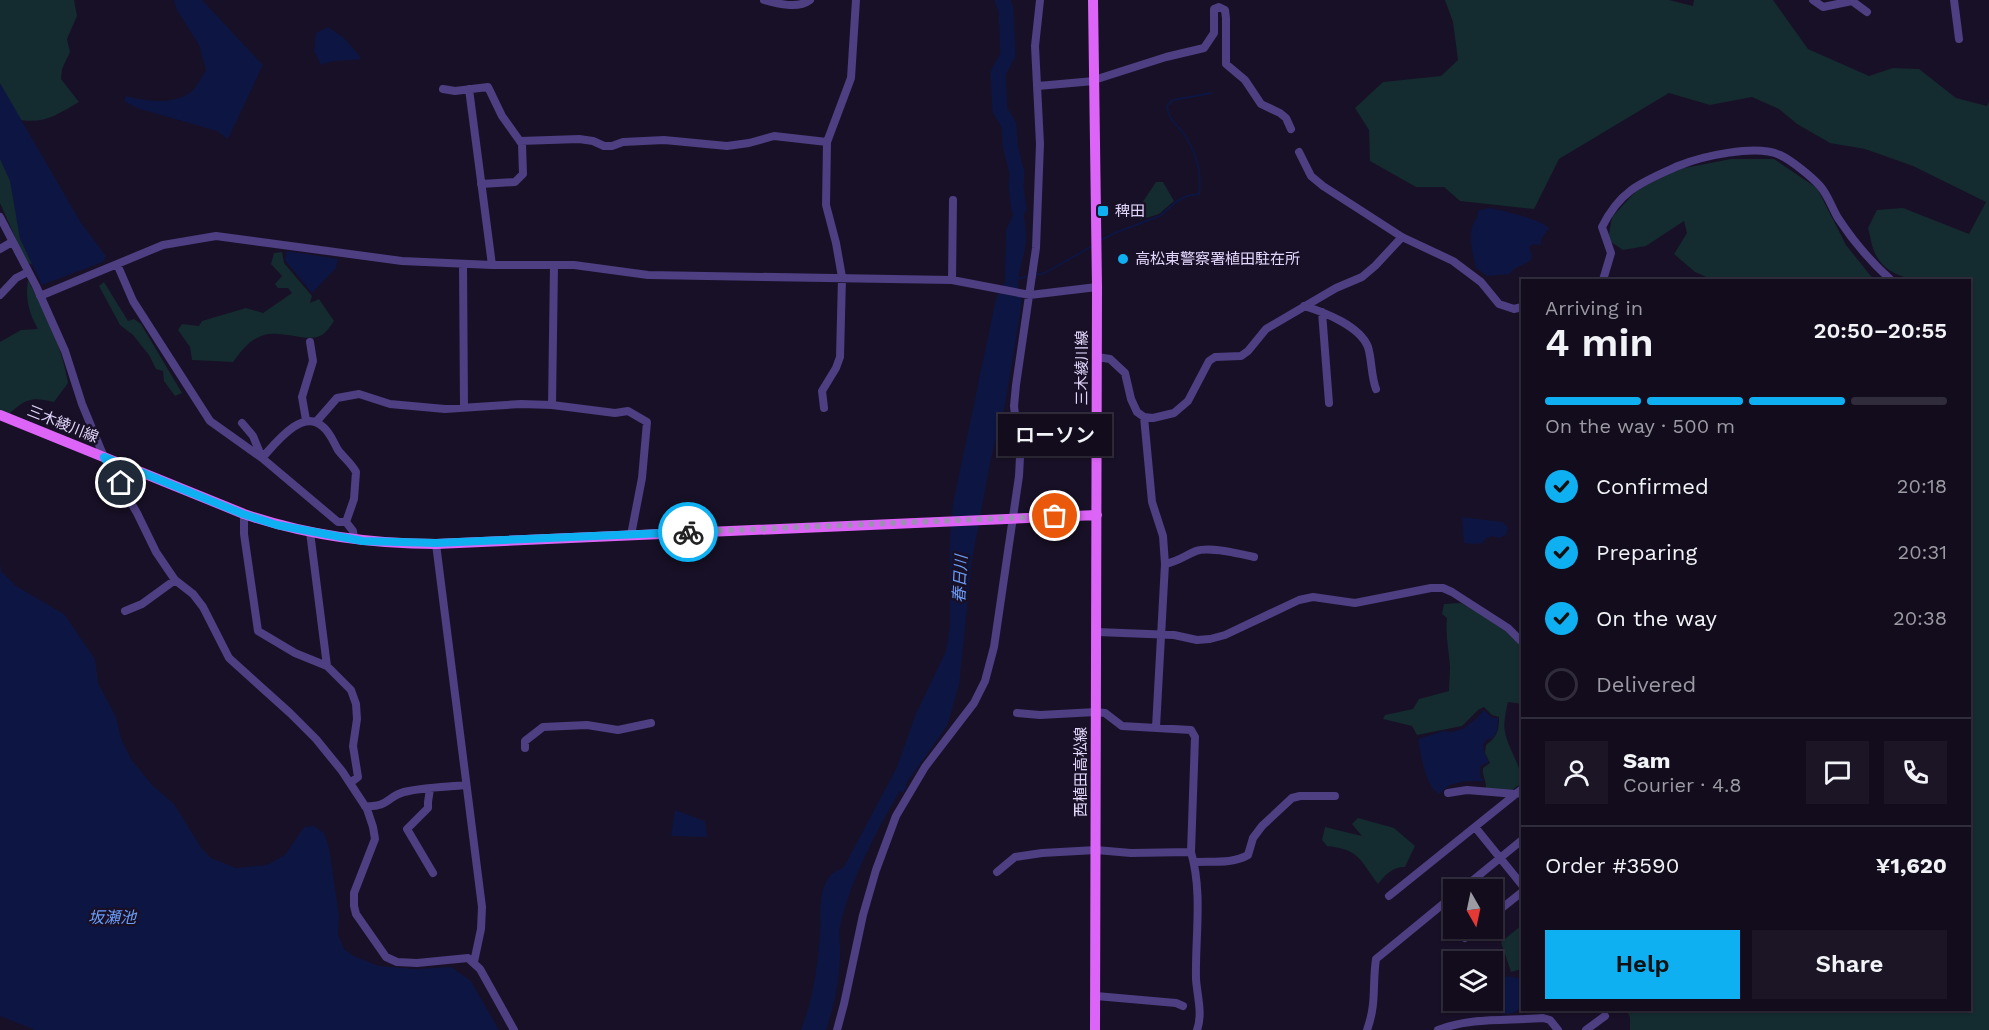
<!DOCTYPE html>
<meta charset="utf-8">
<style>
body{margin:0;font-family:"Work Sans","Noto Sans JP",sans-serif;background:#1b1525;color:#f1f3f6;height:100vh;display:flex;flex-direction:column;font-size:22px;white-space:nowrap}
*{box-sizing:border-box;margin:0}
p{font-size:20px;color:#9c9ba3}
.icon{flex:none;width:33px;height:33px;fill:none;stroke:currentColor;stroke-width:2;stroke-linecap:round;stroke-linejoin:round}
.map{position:relative;flex:1;overflow:hidden}
.panel{position:absolute;left:1521px;top:279px;width:450px;height:732px;display:flex;flex-direction:column;background:#120c1c;border-radius:0px;box-shadow:0 2px 4px #0004,0 0 0 2px #312c3b}
.panel>*{flex:none}
.needle{width:39px;rotate:171deg}
.tools{position:absolute;left:1443px;top:879px;display:grid;gap:12px}
.tools a{display:grid;place-items:center;width:60px;height:60px;border-radius:0px;background:#120c1c;box-shadow:0 2px 4px #0004,0 0 0 2px #312c3b;font-size:30px}
.pin{position:absolute;display:grid;place-items:center;width:51px;height:51px;color:#fff;margin:-26px;border:3px solid #fff;border-radius:50%;box-shadow:0 2px 6px #0007}
.courier{position:absolute;display:grid;place-items:center;width:60px;height:60px;margin:-30px;border:4px solid #0eb0f2;border-radius:50%;background:#fff;color:#222;box-shadow:0 2px 8px #0007}
.bubble{position:absolute;height:42px;border-radius:0px;background:#120c1c;box-shadow:0 2px 4px #0004,0 0 0 2px #312c3b;font-size:20px;font-weight:600;line-height:42px;text-align:center}
.headline em{font-style:normal;font-weight:600}
.headline div{display:flex;flex-direction:column-reverse}
.headline{display:flex;align-items:center;justify-content:space-between;height:102px;padding:0 24px}
h1{font-size:39px;font-weight:600;line-height:45px}
.bar{display:grid;grid-template-columns:repeat(4,1fr);gap:9px 6px;align-content:center;height:72px;padding:0 24px}
.bar i{height:8px;border-radius:4px;background:#312c3b}
.bar .active{background:#0eb0f2}
.bar p{grid-column:span 4}
.line{display:flex;align-items:center;gap:15px;padding:0 24px;border-top:2px solid #312c3b}
.line div{flex:1}
.round{display:grid;place-items:center;flex:none;width:63px;height:63px;border-radius:0px;background:#1b1525}
ol{padding:0 24px;list-style:none}
li{display:flex;align-items:center;gap:18px;height:66px}
li p{margin-inline-start:auto}
li .icon{padding:6px;border-radius:50%;background:#0eb0f2;color:#111;stroke-width:4}
li:last-child{color:#9c9ba3}
li i{width:33px;height:33px;border:3px solid #312c3b;border-radius:50%}
.primary-button{display:flex;gap:12px;margin-top:auto;padding:12px 24px}
.primary-button a{flex:1;height:69px;border-radius:0px;background:#0eb0f2;color:#111;font-size:24px;font-weight:600;line-height:69px;text-align:center}
.primary-button a+a{background:#1b1525;color:#f1f3f6}
.map>svg:first-child{display:block}
.green{fill:#142b2f}
.water{fill:#0d1642}
.lines{fill:none;stroke-linecap:round;stroke-linejoin:round}
.stream{stroke:#0d1642;stroke-width:2}
.river{stroke:#0d1642;stroke-width:15}
.minor{stroke:#4e3e82;stroke-width:8}
.major{stroke:#dc64f7;stroke-width:10}
.done{stroke:#9c91b2;stroke-width:6;stroke-dasharray:0 10.8}
.route{stroke:#0eb0f2;stroke-width:8}
.poi-dot{fill:#0eb0f2;stroke:#181026;stroke-width:2}
.labels{text-anchor:middle;dominant-baseline:central;stroke-width:5;stroke-linejoin:round;paint-order:stroke}
.poi-label{font-size:15px;fill:#e3d7fd;stroke:#181026;text-anchor:start}
.street-label{font-size:15px;fill:#e3d7fd;stroke:#181026}
.water-label{font-size:16px;font-style:italic;fill:#6b9cf7;stroke:#181026}
</style>
<div class="map">
<svg width="1989" height="1030" viewBox="0 0 1989 1030">
<rect width="100%" height="100%" fill="#181026"/>
<path class="green" d="M 0,0 L 74,0 L 77,16 L 67,39 L 70,52 L 62,69 L 61,79 L 79,102 C 55,116 41,126 12,118 L 0,99 Z
M 1445,0 L 1669,0 L 1693,6 L 1694,0 L 1773,0 L 1808,49 L 1869,76 L 1893,68 L 1919,69 L 1956,98 L 1987,106 L 1989,101 L 1989,1030 L 1630,1030 L 1630,1018 L 1627,1010 L 1970,1010 L 1970,280 C 1938,280 1889,288 1874,251 C 1871,244 1870,235 1868,228 L 1877,210 L 1903,208 L 1969,234 L 1986,202 L 1913,166 L 1865,149 L 1830,143 L 1797,124 L 1779,109 L 1752,97 L 1710,105 L 1669,93 L 1559,159 L 1534,209 L 1460,201 L 1444,187 L 1416,187 L 1370,161 L 1369,130 L 1355,108 L 1383,82 L 1441,76 L 1458,60 L 1453,22 Z
M 0,144 L 35,266 L 26,262 L 0,203 Z
M 1731,159 L 1774,159 L 1817,188 L 1846,245 L 1874,280 L 1713,280 L 1695,272 L 1674,254 L 1687,233 L 1684,221 L 1646,246 L 1623,250 L 1608,240 L 1612,217 L 1637,190 L 1679,169 Z
M 1156,182 L 1163,182 L 1174,201 L 1159,214 L 1140,220 L 1140,206 Z
M 282,252 L 284,263 L 312,296 L 310,303 L 319,299 L 334,321 C 331,325 327,332 322,335 C 307,344 280,328 261,336 C 248,341 241,352 233,362 L 192,360 L 190,347 L 178,330 L 182,324 L 199,326 L 202,321 L 246,308 L 263,313 L 292,293 L 288,288 L 278,288 L 275,284 L 282,276 L 271,264 L 274,253 Z
M 28,280 C 46,316 61,342 68,383 L 54,402 C 31,396 25,399 8,415 L 0,411 L 0,342 L 21,330 L 38,329 C 29,314 25,297 28,280 Z
M 104,282 L 128,321 L 134,319 L 141,324 L 182,393 L 175,396 L 164,381 L 163,371 L 156,369 L 149,355 L 133,335 L 120,325 L 99,286 Z
M 1461,603 C 1478,613 1517,632 1522,651 L 1522,704 L 1508,702 C 1506,711 1503,723 1505,732 C 1508,749 1521,764 1522,783 L 1512,790 L 1486,788 C 1486,780 1482,775 1483,768 L 1490,763 L 1485,753 L 1486,745 C 1497,737 1499,731 1499,717 L 1492,715 L 1484,707 L 1478,710 L 1462,726 L 1417,735 L 1412,726 L 1383,719 L 1385,715 L 1413,709 L 1419,699 L 1449,691 C 1449,683 1450,675 1450,667 C 1449,650 1445,635 1447,618 L 1442,614 L 1444,604 Z
M 1358,818 L 1394,828 L 1415,846 L 1405,867 C 1393,866 1384,876 1378,884 C 1359,859 1360,850 1327,846 L 1322,840 L 1325,827 L 1362,836 L 1352,824 Z
M 1522,925 L 1522,969 L 1511,972 L 1501,942 Z"/>
<path class="water" d="M 174,0 L 202,0 L 263,65 L 228,139 L 217,131 L 137,108 L 124,101 L 126,96 C 146,101 174,106 192,91 C 197,86 202,76 206,70 L 199,45 L 177,10 Z
M 328,27 L 344,38 L 362,59 C 349,61 332,59 321,65 L 314,51 L 316,33 Z
M 0,83 L 81,223 L 106,256 L 103,262 L 42,285 L 20,239 L 10,181 L 0,159 Z
M 1017,186 C 1021,202 1026,220 1026,237 C 1026,261 1012,274 1022,301 L 1005,405 L 991,458 L 972,560 L 959,685 L 947,726 L 905,785 L 907,786 L 903,793 L 900,791 C 875,833 851,879 840,926 C 838,936 841,948 840,958 C 839,982 834,1008 826,1030 L 801,1030 C 813,999 818,966 820,933 C 821,916 818,898 826,882 C 830,874 836,871 844,867 L 897,767 L 915,716 L 946,651 L 950,625 L 950,538 L 953,504 L 996,299 L 1005,282 L 1006,230 L 1014,213 L 1015,194 Z
M 1488,208 C 1502,210 1539,219 1549,228 L 1541,239 L 1541,245 L 1533,244 L 1529,247 L 1532,255 L 1530,261 L 1514,269 L 1510,274 L 1487,276 L 1476,268 C 1473,254 1466,229 1477,218 L 1478,211 Z
M 287,251 L 338,259 L 336,268 L 312,293 L 285,260 Z
M 1462,517 L 1503,522 L 1508,528 L 1506,535 L 1499,538 L 1493,536 L 1486,538 L 1483,543 L 1475,544 L 1464,543 Z
M 0,560 L 1,571 L 16,586 L 64,614 L 95,659 L 98,683 L 116,717 L 121,738 L 131,759 L 152,785 L 174,804 L 202,849 L 211,858 L 236,868 L 267,865 L 285,855 L 304,827 L 314,826 L 324,833 L 329,848 L 339,916 L 338,935 L 344,949 L 354,956 L 379,966 L 415,969 L 451,967 L 471,981 L 499,1030 L 35,1030 L 0,1016 Z
M 1484,710 L 1492,718 L 1498,718 L 1497,731 L 1493,738 L 1487,739 L 1483,745 L 1485,755 L 1489,762 L 1480,766 L 1480,777 L 1484,781 C 1469,781 1449,780 1440,794 C 1425,788 1421,754 1418,739 L 1444,731 L 1452,732 L 1463,729 L 1477,718 Z
M 675,810 L 705,821 L 707,837 L 671,836 Z
M 1507,976 L 1519,978 L 1522,985 L 1522,1007 L 1513,1013 L 1503,1014 L 1503,980 Z"/>
<g class="lines">
<path class="stream" d="M 1101,240 L 1117,232 L 1160,216 L 1176,202 L 1187,196 L 1199,194 C 1202,172 1196,152 1184,134 C 1177,124 1168,120 1167,106 L 1173,100 L 1212,93
M 1035,275 L 1045,273 L 1094,245
M 1017,279 L 1029,276"/>
<path class="river" d="M 1002,0 L 1006,9 L 1008,55 L 998,73 L 1000,110 L 1009,125 L 1010,145 L 1017,173 L 1016,186 L 1019,209"/>
<path class="minor" d="M 764,0 C 778,4 798,9 810,0
M 1813,0 L 1823,7 L 1852,1 L 1867,12
M 1954,0 L 1959,39
M 1094,80 L 1166,57 L 1204,48 L 1214,33 L 1214,9 L 1219,7 L 1225,10 L 1226,18 L 1226,64 L 1245,80 L 1261,104 L 1280,113 L 1286,118 L 1291,129
M 1038,86 L 1094,81
M 443,89 L 455,91 L 488,87 L 502,116 L 522,144 L 523,174 L 515,182 L 481,184
M 469,89 L 492,265
M 520,141 L 579,139 L 593,141 L 604,146 L 612,146 L 623,142 L 664,140 L 727,146 L 749,143 L 774,136 L 827,142
M 1299,152 L 1311,176 L 1323,186 L 1402,237 L 1453,261 L 1481,282 L 1499,304 L 1514,309 L 1522,307
M 0,217 L 36,286 L 65,351 L 82,404 L 104,457 L 137,513 L 156,552 L 175,580 L 193,594 L 203,607 L 229,658 L 290,713 L 316,739 L 342,771 L 367,809 L 373,827 L 375,839 L 354,893 L 354,906 L 356,914 L 386,957 L 397,962 L 417,963 L 468,958 L 480,969 L 514,1030
M 0,249 L 12,242
M 117,264 L 133,301 L 210,421 L 262,458 C 275,444 302,408 322,426 C 330,432 333,441 338,450 C 344,458 351,463 356,472 L 354,499 L 346,522 L 353,531 L 354,539
M 463,264 L 464,407
M 952,280 L 953,200
M 1603,280 L 1611,253 L 1602,227 C 1620,190 1642,182 1678,166 C 1702,156 1756,144 1780,155 C 1791,160 1812,177 1820,186 C 1828,195 1832,208 1838,218 C 1853,241 1871,262 1891,280
M 0,295 L 16,278 L 28,272
M 40,296 L 163,245 L 216,236 L 402,261 L 492,265 L 574,265 L 648,275 L 952,280 L 1030,295 L 1097,287
M 1304,306 C 1324,312 1360,326 1368,347 C 1372,360 1371,376 1376,389
M 1322,312 L 1329,403
M 1097,357 L 1110,359 L 1125,373 L 1131,399 L 1137,412 L 1144,417 L 1153,418 L 1174,413 L 1188,401 L 1209,361 L 1215,357 L 1241,356 L 1248,351 L 1266,329 L 1336,288 L 1362,277 L 1375,266 L 1402,237
M 552,405 L 554,265
M 824,408 L 822,391 L 836,368 L 840,357 L 842,277 L 836,243 L 826,205 L 827,142 L 851,78 L 856,0
M 1144,417 L 1152,502 L 1163,536 L 1165,564 L 1156,727
M 306,420 L 302,397 L 313,361 L 310,342
M 316,422 L 337,398 L 359,394 L 390,404 L 445,409 L 521,404 L 552,405 L 615,413 L 628,411 L 647,422 L 642,478 L 631,535
M 242,423 L 253,436 L 262,458 L 338,522 L 346,522
M 244,514 L 244,534 L 258,631 L 295,653 L 327,666
M 310,532 L 327,666 L 351,690 L 356,704 L 357,719 L 353,746 L 358,777 L 350,783
M 436,544 L 482,907 L 481,929 L 474,962
M 1165,564 C 1179,561 1184,556 1196,551 C 1210,546 1240,554 1254,557
M 125,611 L 142,604 L 175,580
M 1097,632 L 1174,635 L 1197,640 L 1210,639 L 1225,635 L 1299,600 L 1313,597 L 1355,603 L 1431,588 L 1443,588 L 1452,592 L 1508,628 L 1522,642
M 1017,713 L 1040,715 L 1096,712 L 1105,713 L 1122,726 L 1191,730 L 1195,737 L 1191,852 C 1203,893 1195,937 1196,979 C 1197,995 1203,1014 1197,1030
M 525,748 L 525,741 L 543,727 L 587,725 L 618,730 L 651,723
M 430,789 L 428,802 L 428,808 L 407,829 L 433,873
M 1448,793 L 1467,790 L 1516,794
M 365,806 C 388,808 388,796 404,792 C 424,787 446,787 466,785
M 1475,827 L 1522,885
M 1194,862 C 1211,861 1233,864 1248,855 L 1253,838 L 1262,826 L 1292,798 L 1300,796 L 1335,796
M 997,872 L 1015,857 L 1042,853 L 1096,850 L 1131,853 L 1191,852
M 1461,890 L 1522,840
M 1389,896 L 1522,789
M 1492,916 L 1522,892
M 1465,938 L 1477,928
M 1096,996 L 1176,1003 L 1183,1006
M 837,1030 L 844,1004 L 863,915 L 876,870 L 896,816 L 925,767 L 974,703 L 985,681 L 994,647 L 1019,476 L 1020,457 L 1014,406 L 1016,385 L 1036,248 L 1040,144 L 1035,46 L 1040,0
M 1367,1030 C 1377,1002 1372,986 1376,959 L 1454,895
M 1438,1030 C 1471,1017 1508,1021 1543,1018 L 1550,1020 L 1558,1030
M 1586,1030 L 1605,1016"/>
<path class="major" d="M 1093,0 L 1097,287 L 1095,1030
M 0,415 L 244,514 C 306,535 370,544 436,544 L 1097,515"/>
</g>
<g class="lines">
<path class="done" d="M 688,532 L 1055,516"/>
<path class="route" d="M 121,483 L 104,457 L 243,514 L 277,525 L 363,541 L 436,543 L 688,532"/>
</g>
<g class="poi-dot">
<rect x="1097" y="205" width="12" height="12" rx="3"/>
<circle cx="1123" cy="259" r="6"/>
</g>
<g class="labels">
<g class="poi-label">
<text x="1115" y="211">稗田</text>
<text x="1135" y="259">高松東警察署植田駐在所</text>
</g>
<g class="street-label">
<text transform="translate(1082 368) rotate(-90)">三木綾川線</text>
<text transform="translate(63 424) rotate(22)">三木綾川線</text>
<text transform="translate(1081 772) rotate(-90)">西植田高松線</text>
</g>
<g class="water-label">
<text transform="translate(960 579) rotate(-87)">春日川</text>
<text x="112" y="917">坂瀬池</text>
</g>
</g>
</svg>
<div class="tools">
<a><svg class="needle" viewBox="-14 -14 28 28"><path d="M0-13l5 13h-10z" fill="#e53935"/><path d="M0 13l5-13h-10z" fill="#9c9ba3"/></svg></a>
<a><svg class="icon" aria-label="layers" viewBox="0 0 24 24"><path d="M12 4l9 5-9 5-9-5zM3 14l9 5 9-5"/></svg></a>
</div>
<div class="pin" style="left:1055px;top:516px;background:#ea580c"><svg class="icon" aria-label="bag" viewBox="0 0 24 24"><path d="M5 8h14l-1 12H6zM9 8a3 3 0 0 1 6 0"/></svg></div>
<div class="pin" style="left:121px;top:483px;background:#1f2937"><svg class="icon" aria-label="home" viewBox="0 0 24 24"><path d="M3 11l9-7 9 7M6 9v11h12V9"/></svg></div>
<div class="courier" style="left:688px;top:532px"><svg class="icon" aria-label="bike" viewBox="0 0 24 24"><circle cx="6" cy="16" r="4"/><circle cx="18" cy="16" r="4"/><path d="M6 16l4-8h5l3 8M10 8l3 8H6M13 5h3"/></svg></div>
<div class="bubble" style="left:998px;top:414px;width:114px">ローソン</div>
<section class="panel">
<div class="headline"><div><h1>4 min</h1><p>Arriving in</p></div><em>20:50–20:55</em></div>
<div class="bar"><i class="active"></i><i class="active"></i><i class="active"></i><i></i><p>On the way · 500 m</p></div>
<ol>
<li><svg class="icon" aria-label="check" viewBox="0 0 24 24"><path d="M5 12l5 5 9-10"/></svg>Confirmed<p>20:18</p></li>
<li><svg class="icon" aria-label="check" viewBox="0 0 24 24"><path d="M5 12l5 5 9-10"/></svg>Preparing<p>20:31</p></li>
<li><svg class="icon" aria-label="check" viewBox="0 0 24 24"><path d="M5 12l5 5 9-10"/></svg>On the way<p>20:38</p></li>
<li><i></i>Delivered</li>
</ol>
<div class="line" style="height:108px"><a class="round"><svg class="icon" aria-label="person" viewBox="0 0 24 24"><circle cx="12" cy="8" r="4"/><path d="M4 21q1-7 8-7t8 7"/></svg></a><div><b>Sam</b><p>Courier · 4.8</p></div><a class="round"><svg class="icon" aria-label="chat" viewBox="0 0 24 24"><path d="M4 5h16v11H9l-5 4z"/></svg></a><a class="round"><svg class="icon" aria-label="phone" viewBox="0 0 24 24"><path d="M5 4h4l2 5-3 2q2 4 5 5l2-3 5 2v4C11 20 4 13 5 4z"/></svg></a></div>
<div class="line" style="height:78px"><div>Order #3590</div><b>¥1,620</b></div>
<div class="primary-button"><a>Help</a><a>Share</a></div>
</section>
</div>
